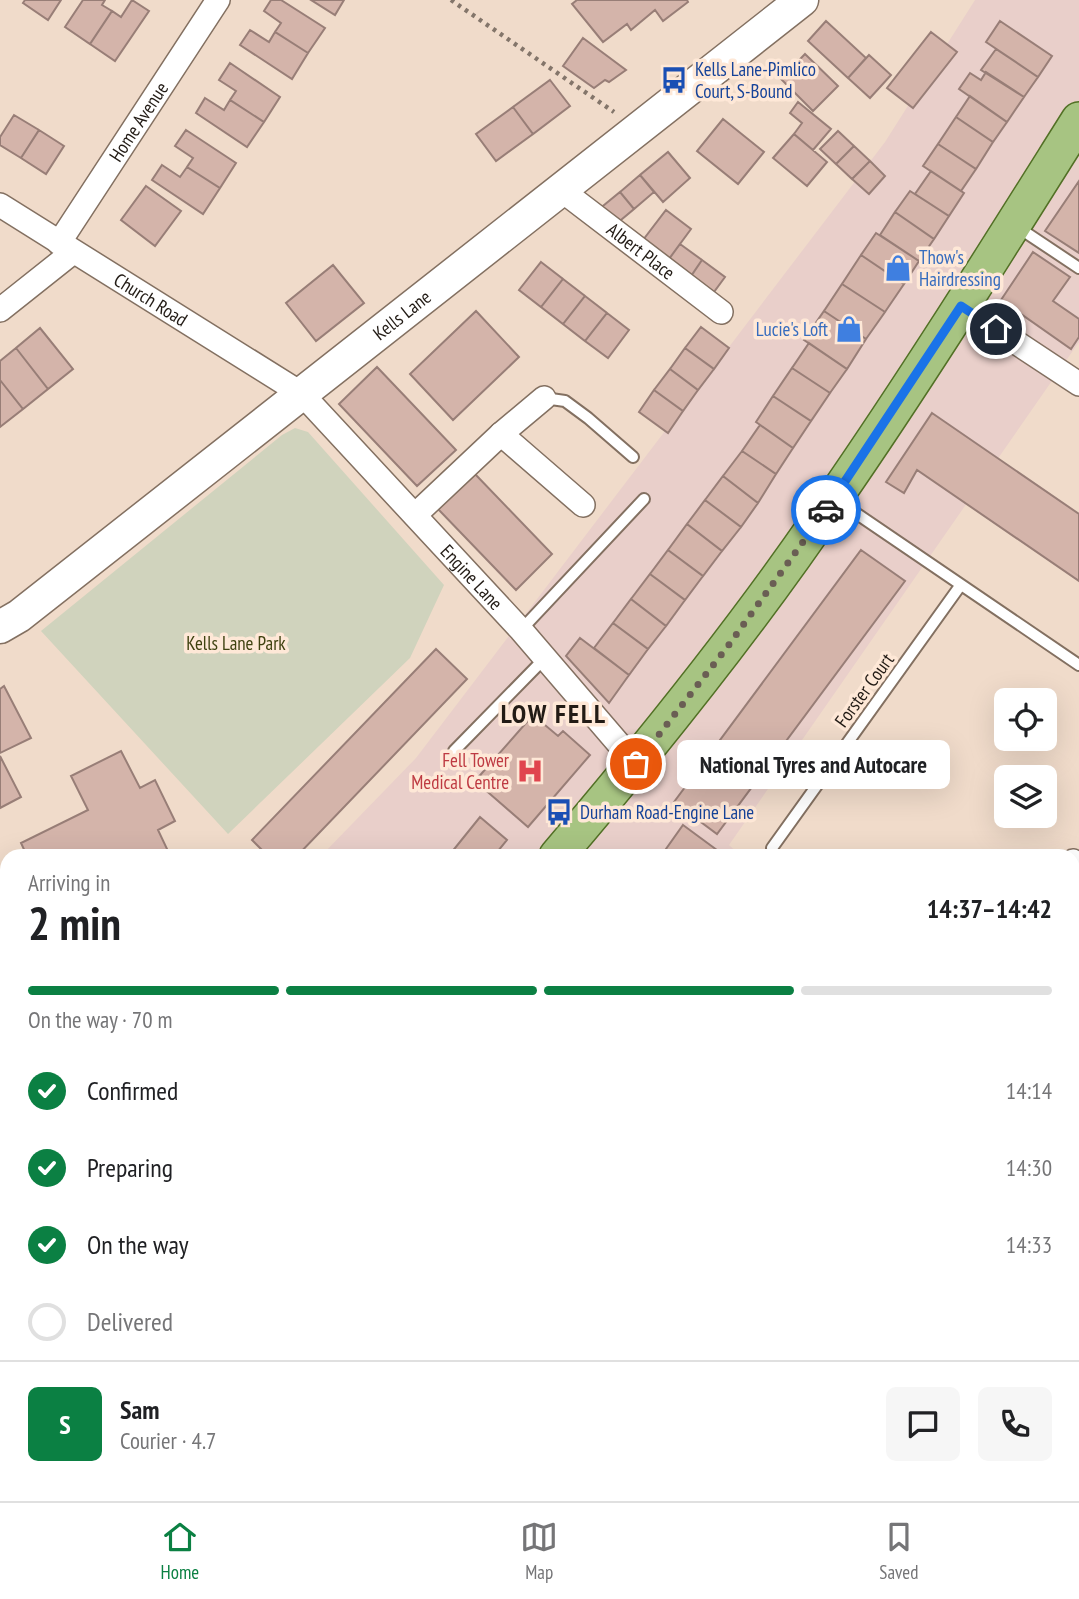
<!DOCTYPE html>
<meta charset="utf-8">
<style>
body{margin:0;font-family:"PT Sans Narrow",sans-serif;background:#f6f6f6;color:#202124;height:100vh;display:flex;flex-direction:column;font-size:26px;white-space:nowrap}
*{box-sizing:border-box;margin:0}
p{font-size:23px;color:#757577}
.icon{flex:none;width:38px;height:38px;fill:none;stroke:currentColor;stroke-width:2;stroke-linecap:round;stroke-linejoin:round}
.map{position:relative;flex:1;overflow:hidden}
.panel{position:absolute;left:0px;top:849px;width:1080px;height:653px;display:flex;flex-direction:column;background:#fff;border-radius:21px 21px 0 0;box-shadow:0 7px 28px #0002}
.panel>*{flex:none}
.fabs{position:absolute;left:994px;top:688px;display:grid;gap:14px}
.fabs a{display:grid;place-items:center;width:63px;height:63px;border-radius:10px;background:#fff;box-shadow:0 7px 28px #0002;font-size:35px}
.pin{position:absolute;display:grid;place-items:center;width:60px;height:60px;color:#fff;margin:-30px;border:4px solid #fff;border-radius:50%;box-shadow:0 2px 7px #0007}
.courier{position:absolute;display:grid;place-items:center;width:70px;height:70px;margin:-35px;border:5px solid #1a73e8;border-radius:50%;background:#fff;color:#222;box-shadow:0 2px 9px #0007}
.bubble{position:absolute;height:49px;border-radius:10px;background:#fff;box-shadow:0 7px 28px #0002;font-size:23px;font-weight:600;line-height:49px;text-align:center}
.summary em{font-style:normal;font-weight:600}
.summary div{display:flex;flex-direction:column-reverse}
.summary{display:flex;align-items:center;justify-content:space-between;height:119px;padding:0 28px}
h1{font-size:46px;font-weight:600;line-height:52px}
.bar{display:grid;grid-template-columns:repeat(4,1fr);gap:10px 7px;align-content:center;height:84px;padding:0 28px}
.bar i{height:9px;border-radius:5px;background:#e0e0e0}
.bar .current{background:#0b8043}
.bar p{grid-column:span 4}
.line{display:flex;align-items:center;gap:18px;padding:0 28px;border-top:2px solid #e0e0e0}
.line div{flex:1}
.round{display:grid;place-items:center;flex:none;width:74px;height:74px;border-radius:10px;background:#f6f6f6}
ol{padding:0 28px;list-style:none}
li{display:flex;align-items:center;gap:21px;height:77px}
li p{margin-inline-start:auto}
li .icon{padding:7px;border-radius:50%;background:#0b8043;color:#fff;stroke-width:4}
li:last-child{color:#757577}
li i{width:38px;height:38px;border:4px solid #e0e0e0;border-radius:50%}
.menu{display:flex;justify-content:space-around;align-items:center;height:98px;border-top:2px solid #e0e0e0;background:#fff;font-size:19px;color:#757577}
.menu a{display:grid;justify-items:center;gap:4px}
.menu .current{color:#0b8043}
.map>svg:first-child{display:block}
.commercial{fill:#e9cfca}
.green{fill:#d0d3bd}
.building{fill:#d4b4aa;stroke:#987e77;stroke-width:2}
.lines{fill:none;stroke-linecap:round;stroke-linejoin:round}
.lane-casing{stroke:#837061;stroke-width:14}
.street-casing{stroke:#837061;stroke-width:26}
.secondary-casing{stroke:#837061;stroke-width:35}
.primary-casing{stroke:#527025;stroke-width:38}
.path{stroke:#83756a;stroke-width:4.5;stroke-dasharray:3.5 5;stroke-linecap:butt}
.lane{stroke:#fff;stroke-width:10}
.street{stroke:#fff;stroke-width:23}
.secondary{stroke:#fff;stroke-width:32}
.primary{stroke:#a7c482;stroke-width:35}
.done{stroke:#6a5e54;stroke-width:7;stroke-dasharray:0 12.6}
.route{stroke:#1a73e8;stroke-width:9}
.labels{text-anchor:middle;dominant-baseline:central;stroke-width:7;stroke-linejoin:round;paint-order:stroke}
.transit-label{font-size:19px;fill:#164399;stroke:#fee8d7;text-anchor:start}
.street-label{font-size:19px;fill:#221b15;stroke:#fee8d7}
.shop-label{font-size:19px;fill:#366cbe;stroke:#fee8d7;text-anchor:start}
.park-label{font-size:19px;fill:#3f4210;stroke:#fee8d7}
.health-label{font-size:19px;fill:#be3a42;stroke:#fee8d7;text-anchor:end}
.district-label{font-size:26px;font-weight:bold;letter-spacing:2px;fill:#221b15;stroke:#fee8d7}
</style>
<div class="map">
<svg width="1079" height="1501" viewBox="0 0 1079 1501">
<rect width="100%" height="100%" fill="#f0dbca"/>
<path class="commercial" d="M 975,0 L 1079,0 L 1079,342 L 729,845 L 741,856 L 321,856 L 416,758 L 885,142 Z
M 7,1213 L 7,1494 L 116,1495 L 109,1501 L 0,1501 L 0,1220 Z"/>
<path class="green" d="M 295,428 L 308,432 L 444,585 L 410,658 L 228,834 L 41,631 L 282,435 Z
M 1073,1360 L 1079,1364 L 1079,1461 L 1073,1457 Z"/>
<path class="building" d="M 25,0 L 61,0 L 48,20 L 23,3 Z
M 83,0 L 105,0 L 102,5 L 112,11 L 90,44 L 65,27 Z
M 132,0 L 149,11 L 115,61 L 90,44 L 112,11 L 121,17 Z
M 271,0 L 281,0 L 325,28 L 308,53 L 275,32 L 281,23 L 264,11 Z
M 311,0 L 344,0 L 335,15 Z
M 577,0 L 687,0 L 688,2 L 663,21 L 655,10 L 631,30 L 627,24 L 603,42 L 572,4 Z
M 826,21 L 866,58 L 848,78 L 808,41 Z
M 1000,21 L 1052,56 L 1038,77 L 986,42 Z
M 250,30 L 269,42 L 275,32 L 308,53 L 292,79 L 240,45 Z
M 931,32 L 957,52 L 913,108 L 887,88 Z
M 583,38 L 626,70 L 609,82 L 605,80 L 594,88 L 563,66 Z
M 996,49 L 1038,77 L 1024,97 L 981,70 Z
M 805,54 L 838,86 L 813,111 L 781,79 Z
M 869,55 L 891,75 L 870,98 L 848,78 Z
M 230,63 L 280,97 L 264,122 L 230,100 L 236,91 L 219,80 Z
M 986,72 L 1024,97 L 1007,122 L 959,89 L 970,73 L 981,80 Z
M 550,80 L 570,106 L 533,134 L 513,107 Z
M 970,96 L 1007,122 L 993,142 L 956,117 Z
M 205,98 L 224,110 L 230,100 L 264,122 L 247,147 L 196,113 Z
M 798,102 L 831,129 L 813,150 L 794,134 L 802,123 L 790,113 Z
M 513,107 L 533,134 L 496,161 L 476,134 Z
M 14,115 L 39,130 L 21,158 L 0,145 L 0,137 Z
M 956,117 L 993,142 L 976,169 L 938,144 Z
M 723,119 L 764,152 L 738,184 L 697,151 Z
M 39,130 L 64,146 L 46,174 L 21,158 Z
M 186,130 L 236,163 L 220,188 L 187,167 L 193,158 L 175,146 Z
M 838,131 L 854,146 L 836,164 L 820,149 Z
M 794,134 L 827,162 L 807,186 L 773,158 Z
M 938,144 L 976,169 L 961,191 L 923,166 Z
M 854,146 L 870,161 L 852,179 L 836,164 Z
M 668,152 L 690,178 L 663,202 L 640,175 Z
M 870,161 L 885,176 L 869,194 L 852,179 Z
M 162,165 L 180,177 L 187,167 L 220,188 L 203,214 L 152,180 Z
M 931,171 L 964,193 L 949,216 L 915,194 Z
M 640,175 L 654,192 L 634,209 L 620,192 Z
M 1079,181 L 1079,253 L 1045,231 Z
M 146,186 L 181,211 L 155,246 L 121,220 Z
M 910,191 L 949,216 L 934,239 L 895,212 Z
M 620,192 L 634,209 L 615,225 L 598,210 Z
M 666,210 L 691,229 L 669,259 L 643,240 Z
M 895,212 L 934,239 L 919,261 L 880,235 Z
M 876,233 L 919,261 L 904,284 L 861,255 Z
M 680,244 L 702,260 L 689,279 L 666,263 Z
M 1033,252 L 1070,277 L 1053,301 L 1079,319 L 1079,337 L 1071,349 L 1001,300 Z
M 861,255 L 904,284 L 885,312 L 842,284 Z
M 702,260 L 725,277 L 711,296 L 689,279 Z
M 541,262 L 563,279 L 541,307 L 519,290 Z
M 333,265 L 364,303 L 316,341 L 286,303 Z
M 563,279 L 585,296 L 563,324 L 541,307 Z
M 842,284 L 885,312 L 866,339 L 824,311 Z
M 585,296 L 607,313 L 585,341 L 563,324 Z
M 476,311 L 519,357 L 453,420 L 410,374 Z
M 824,311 L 866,339 L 847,369 L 804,340 Z
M 607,313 L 629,330 L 608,358 L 585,341 Z
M 701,327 L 729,348 L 714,369 L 685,348 Z
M 40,328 L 73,369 L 48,389 L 16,348 Z
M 809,343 L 847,369 L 830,393 L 792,368 Z
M 16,348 L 48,389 L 23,409 L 0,380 L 0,361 Z
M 685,348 L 714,369 L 698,390 L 670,369 Z
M 377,367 L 456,450 L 417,486 L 339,404 Z
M 792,368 L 830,393 L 811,421 L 773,396 Z
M 670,369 L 698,390 L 683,411 L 654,390 Z
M 0,380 L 23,409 L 0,427 Z
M 654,390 L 683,411 L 668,433 L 639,412 Z
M 773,396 L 811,421 L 793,448 L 756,422 Z
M 932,413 L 1079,514 L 1079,581 L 917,470 L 904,493 L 886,482 Z
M 760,425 L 793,448 L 776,474 L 742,451 Z
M 742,451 L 776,474 L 758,503 L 723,476 Z
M 475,474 L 552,554 L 516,590 L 438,509 Z
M 723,476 L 758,503 L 741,527 L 705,500 Z
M 705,500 L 741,527 L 722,551 L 687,524 Z
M 687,524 L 722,551 L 703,576 L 668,550 Z
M 668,550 L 703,576 L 685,600 L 650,574 Z
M 861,550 L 905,581 L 717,834 L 674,802 Z
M 650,574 L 685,600 L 666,626 L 631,599 Z
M 631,599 L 666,626 L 648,649 L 613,623 Z
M 613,623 L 648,649 L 629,675 L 594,648 Z
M 580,638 L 629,675 L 609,703 L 566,656 Z
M 436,649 L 467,679 L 297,856 L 268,856 L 252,840 Z
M 4,686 L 31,738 L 0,753 L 0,689 Z
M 533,715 L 558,736 L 563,731 L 590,755 L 528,827 L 475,781 Z
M 121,751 L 140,788 L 155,780 L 175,821 L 158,830 L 168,851 L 160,856 L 128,856 L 126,852 L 118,856 L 27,856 L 21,843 L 88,810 L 71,776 Z
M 0,756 L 21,797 L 0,808 Z
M 480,817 L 507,840 L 494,856 L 454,856 L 451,853 Z
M 683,825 L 725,856 L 661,856 Z
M 0,961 L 7,969 L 7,1010 L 0,1001 Z
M 0,1326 L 7,1337 L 7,1384 L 0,1392 Z
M 7,1493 L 7,1494 L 80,1494 L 85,1501 L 0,1501 Z"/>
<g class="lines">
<defs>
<path id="lane" d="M 1019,228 L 1079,268
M 544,398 L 565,401 L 588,418 L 633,457
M 838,501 L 1079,665
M 521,630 L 644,499
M 454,751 L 545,658
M 772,848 L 960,586
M 0,882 L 7,878
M 0,1136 L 7,1131
M 1073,1192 L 1079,1196"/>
<g id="street">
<path id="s1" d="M 560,189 L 721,312"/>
<path id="s2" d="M 0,205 L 302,394 L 521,630 L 636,764"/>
<path id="s3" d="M 59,243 L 218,0"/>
<path d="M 961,306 L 1079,384"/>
<path d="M 0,310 L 73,252"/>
<path d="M 501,434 L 583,505"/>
<path d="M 415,515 L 501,434 L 544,398"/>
<path d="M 1073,861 L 1079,868"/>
<path d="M 0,937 L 7,946"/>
<path d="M 1073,951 L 1079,946"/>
<path d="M 0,1201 L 7,1194"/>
<path d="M 1073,1343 L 1079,1347"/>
<path d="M 1073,1475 L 1079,1479"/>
<path d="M 734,1494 L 745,1501"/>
<path d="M 629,1501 L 633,1494"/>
</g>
<g id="secondary">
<path id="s4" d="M 0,627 L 19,616 L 802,0"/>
</g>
<path id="primary" d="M 557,856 C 655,741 750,623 835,497 C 920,374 999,247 1079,120
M 0,1451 L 7,1443"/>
</defs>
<use href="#lane" class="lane-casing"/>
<use href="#street" class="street-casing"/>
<use href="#secondary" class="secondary-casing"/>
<use href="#primary" class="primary-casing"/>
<path class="path" d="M 451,0 L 614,112
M 0,1304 L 7,1314"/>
<use href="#lane" class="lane"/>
<use href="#street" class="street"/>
<use href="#secondary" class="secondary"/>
<use href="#primary" class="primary"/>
</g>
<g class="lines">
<path class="done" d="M 636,764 L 728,646 L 826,510"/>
<path class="route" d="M 826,510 L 961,306 L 996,329"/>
</g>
<defs>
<symbol id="bus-bare" viewBox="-9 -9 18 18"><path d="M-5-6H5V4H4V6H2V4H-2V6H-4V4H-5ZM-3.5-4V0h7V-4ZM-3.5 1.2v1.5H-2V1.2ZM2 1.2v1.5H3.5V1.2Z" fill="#1a4fb4" stroke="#fee8d7" stroke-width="2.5" paint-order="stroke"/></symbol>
<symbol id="shop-bare" viewBox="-9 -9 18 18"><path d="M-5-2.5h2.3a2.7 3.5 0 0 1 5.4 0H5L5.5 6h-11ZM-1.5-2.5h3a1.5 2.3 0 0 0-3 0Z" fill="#3f7fe0" stroke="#fee8d7" stroke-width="2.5" paint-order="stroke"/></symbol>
<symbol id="hospital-bare" viewBox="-9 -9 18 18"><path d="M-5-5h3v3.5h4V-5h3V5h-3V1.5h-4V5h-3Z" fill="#e0444e" stroke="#fee8d7" stroke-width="2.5" paint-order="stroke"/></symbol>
</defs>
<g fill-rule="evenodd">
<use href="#bus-bare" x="655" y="61" width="38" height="38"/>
<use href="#shop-bare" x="879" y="249" width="38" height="38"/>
<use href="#shop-bare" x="830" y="310" width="38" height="38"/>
<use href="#hospital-bare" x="511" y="752" width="38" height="38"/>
<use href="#bus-bare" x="540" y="793" width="38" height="38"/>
</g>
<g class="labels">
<g class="transit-label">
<text x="695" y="69">Kells Lane-Pimlico<tspan x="695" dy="22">Court, S-Bound</tspan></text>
<text x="580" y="812">Durham Road-Engine Lane</text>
</g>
<g class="street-label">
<text stroke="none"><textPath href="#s3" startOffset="145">Home Avenue</textPath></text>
<text stroke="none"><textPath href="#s1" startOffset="102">Albert Place</textPath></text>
<text stroke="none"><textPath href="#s2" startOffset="178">Church Road</textPath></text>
<text stroke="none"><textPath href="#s4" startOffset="509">Kells Lane</textPath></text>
<text stroke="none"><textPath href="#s2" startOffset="606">Engine Lane</textPath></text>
<text transform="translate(864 690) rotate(-54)">Forster Court</text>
</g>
<g class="shop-label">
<text x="919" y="257">Thow's<tspan x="919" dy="22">Hairdressing</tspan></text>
<text x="828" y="329" text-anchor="end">Lucie's Loft</text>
</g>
<g class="park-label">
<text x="236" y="643">Kells Lane Park</text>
</g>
<g class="health-label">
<text x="509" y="760">Fell Tower<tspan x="509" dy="22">Medical Centre</tspan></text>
</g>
<g class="district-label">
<text x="554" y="713">LOW FELL</text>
</g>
</g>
</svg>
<div class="fabs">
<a><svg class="icon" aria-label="locate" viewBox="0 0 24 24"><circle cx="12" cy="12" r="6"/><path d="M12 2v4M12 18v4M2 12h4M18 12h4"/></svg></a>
<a><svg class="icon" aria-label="layers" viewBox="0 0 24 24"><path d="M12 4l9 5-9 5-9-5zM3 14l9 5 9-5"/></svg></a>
</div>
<div class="pin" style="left:636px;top:764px;background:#ea580c"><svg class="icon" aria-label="bag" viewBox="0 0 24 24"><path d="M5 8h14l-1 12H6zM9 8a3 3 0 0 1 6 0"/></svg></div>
<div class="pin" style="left:996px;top:329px;background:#1f2937"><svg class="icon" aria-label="home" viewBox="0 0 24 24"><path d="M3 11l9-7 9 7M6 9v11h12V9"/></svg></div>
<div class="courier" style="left:826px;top:510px"><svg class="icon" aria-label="car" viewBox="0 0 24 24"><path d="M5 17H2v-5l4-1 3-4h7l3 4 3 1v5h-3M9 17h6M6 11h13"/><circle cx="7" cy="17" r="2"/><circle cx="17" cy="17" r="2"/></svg></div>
<div class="bubble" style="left:677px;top:740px;width:273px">National Tyres and Autocare</div>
<section class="panel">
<div class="summary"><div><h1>2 min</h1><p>Arriving in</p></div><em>14:37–14:42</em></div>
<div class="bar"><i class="current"></i><i class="current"></i><i class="current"></i><i></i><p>On the way · 70 m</p></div>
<ol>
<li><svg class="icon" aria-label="check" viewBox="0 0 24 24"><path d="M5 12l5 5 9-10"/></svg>Confirmed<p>14:14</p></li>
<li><svg class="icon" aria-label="check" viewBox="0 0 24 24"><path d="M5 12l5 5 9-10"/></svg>Preparing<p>14:30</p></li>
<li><svg class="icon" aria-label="check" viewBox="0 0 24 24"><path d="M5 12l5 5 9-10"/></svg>On the way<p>14:33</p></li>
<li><i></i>Delivered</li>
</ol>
<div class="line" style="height:126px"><b class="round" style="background:#0b8043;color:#fff">S</b><div><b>Sam</b><p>Courier · 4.7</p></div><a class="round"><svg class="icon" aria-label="chat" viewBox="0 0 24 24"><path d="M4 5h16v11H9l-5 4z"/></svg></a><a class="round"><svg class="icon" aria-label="phone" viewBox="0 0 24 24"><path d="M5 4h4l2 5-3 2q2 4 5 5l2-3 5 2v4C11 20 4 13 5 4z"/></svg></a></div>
</section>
</div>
<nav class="menu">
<a class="current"><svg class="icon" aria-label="home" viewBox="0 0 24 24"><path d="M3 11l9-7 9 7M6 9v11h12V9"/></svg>Home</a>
<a><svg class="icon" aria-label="map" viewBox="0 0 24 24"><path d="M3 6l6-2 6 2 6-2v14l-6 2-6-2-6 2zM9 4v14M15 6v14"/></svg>Map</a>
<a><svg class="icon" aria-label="saved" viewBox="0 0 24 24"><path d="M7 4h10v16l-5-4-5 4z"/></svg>Saved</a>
</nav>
